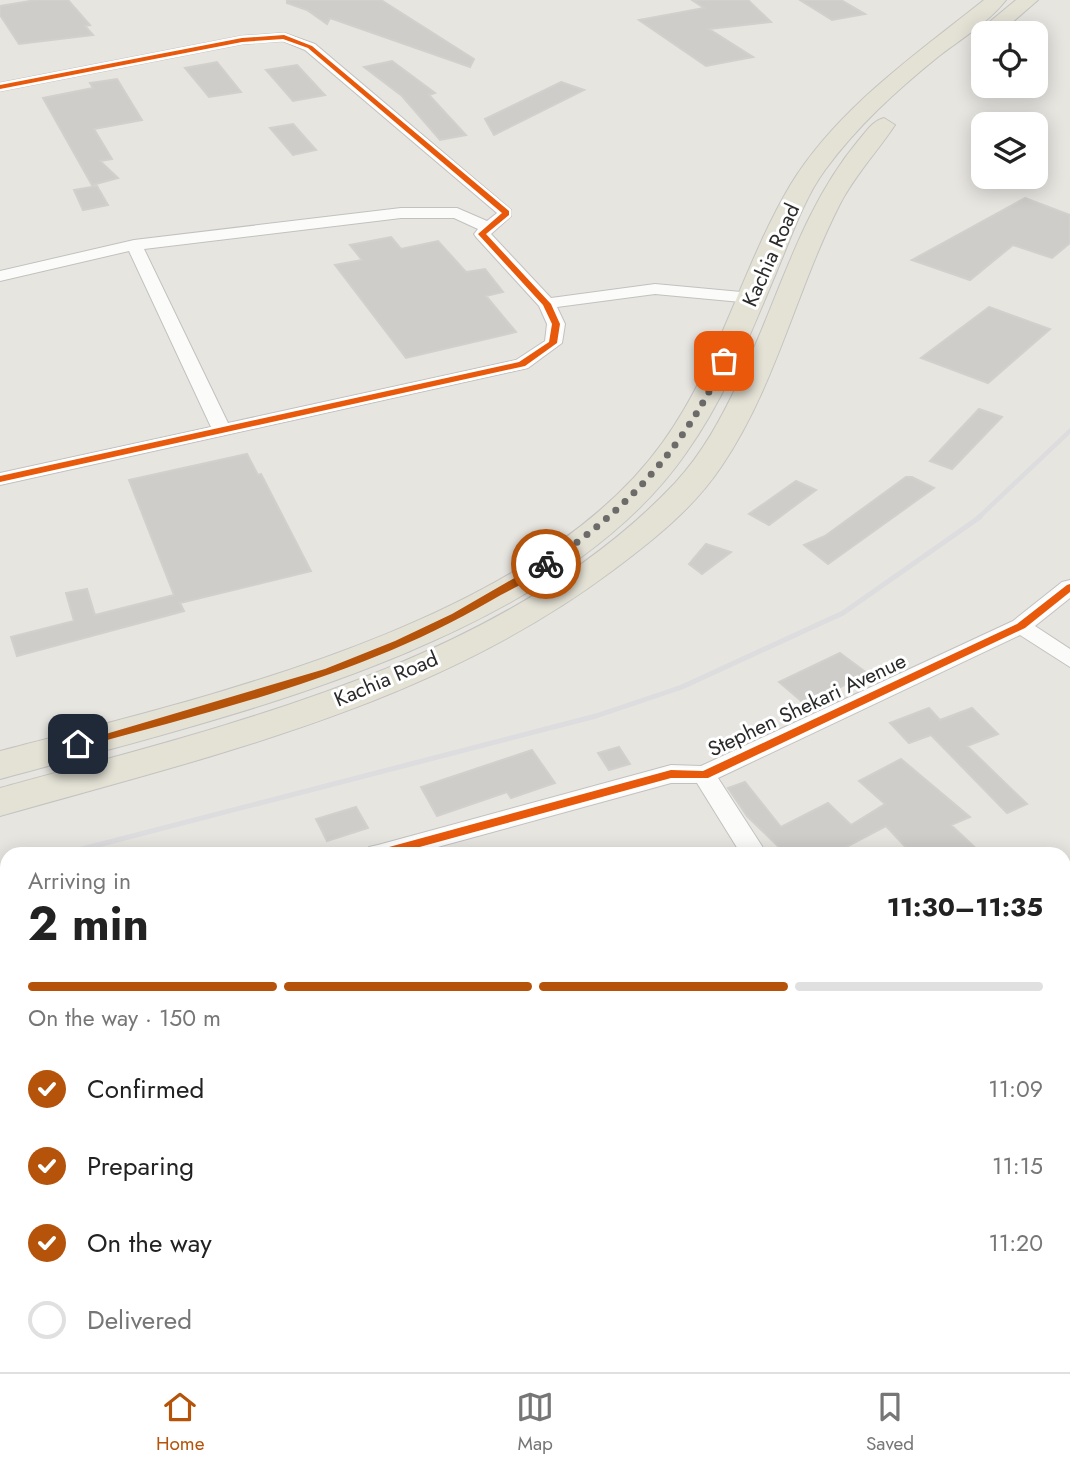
<!DOCTYPE html>
<meta charset="utf-8">
<style>
body{margin:0;font-family:Jost,sans-serif;background:#f2f2f2;color:#222;height:100vh;display:flex;flex-direction:column;font-size:26px;white-space:nowrap}
*{box-sizing:border-box;margin:0}
p{font-size:23px;color:#767676}
.icon{flex:none;width:38px;height:38px;fill:none;stroke:currentColor;stroke-width:2;stroke-linecap:round;stroke-linejoin:round}
.map{position:relative;flex:1;overflow:hidden}
.panel{position:absolute;left:0px;top:847px;width:1071px;height:525px;display:flex;flex-direction:column;background:#fff;border-radius:21px 21px 0 0;box-shadow:0 4px 18px #0003}
.panel>*{flex:none}
.fabs{position:absolute;left:971px;top:21px;display:grid;gap:14px}
.fabs a{display:grid;place-items:center;width:77px;height:77px;border-radius:14px;background:#fff;box-shadow:0 4px 18px #0003;font-size:35px}
.pin{position:absolute;display:grid;place-items:center;width:60px;height:60px;color:#fff;margin:-30px;border-radius:14px;box-shadow:0 4px 10px #0006}
.courier{position:absolute;display:grid;place-items:center;width:70px;height:70px;margin:-35px;border:5px solid #b45309;border-radius:50%;background:#fff;color:#222;box-shadow:0 2px 9px #0007}
.headline em{font-style:normal;font-weight:700}
.headline div{display:flex;flex-direction:column-reverse}
.headline{display:flex;align-items:center;justify-content:space-between;height:119px;padding:0 28px}
h1{font-size:46px;font-weight:700;line-height:52px}
.bar{display:grid;grid-template-columns:repeat(4,1fr);gap:10px 7px;align-content:center;height:84px;padding:0 28px}
.bar i{height:9px;border-radius:5px;background:#e0e0e0}
.bar .current{background:#b45309}
.bar p{grid-column:span 4}
ol{padding:0 28px;list-style:none}
li{display:flex;align-items:center;gap:21px;height:77px}
li p{margin-inline-start:auto}
li .icon{padding:7px;border-radius:50%;background:#b45309;color:#fff;stroke-width:4}
li:last-child{color:#767676}
li i{width:38px;height:38px;border:4px solid #e0e0e0;border-radius:50%}
.tabs{display:flex;justify-content:space-around;align-items:center;height:98px;border-top:2px solid #e0e0e0;background:#fff;font-size:19px;color:#767676}
.tabs a{display:grid;justify-items:center;gap:4px}
.tabs .current{color:#b45309}
.map>svg:first-child{display:block}
.building{fill:#cfcdca;stroke:#d2d0cc;stroke-width:2}
.lines{fill:none;stroke-linecap:round;stroke-linejoin:round}
.street-casing{stroke:#c2c1c0;stroke-width:2}
.primary-casing{stroke:#c4c3c1;stroke-width:2}
.street{fill:#fbfbfa;fill-rule:evenodd}
.primary{fill:#e4e2d5;fill-rule:evenodd}
.rail-far1{stroke:#dddcde;stroke-width:4.5}
.rail{stroke:#dddcde;stroke-width:5}
.cycleway-casing{stroke:#fff;stroke-width:5}
.cycleway{fill:#e8590c;fill-rule:evenodd}
.route{fill:#b45309}
.done{stroke:#6c6b6a;stroke-width:7;stroke-dasharray:0 12.6}
.labels{text-anchor:middle;dominant-baseline:central;stroke-width:6;stroke-linejoin:round;paint-order:stroke}
.street-label{font-size:21px;fill:#2a2a2a;stroke:#fff}
</style>
<div class="map">
<svg width="1070" height="1372" viewBox="0 0 1070 1372">
<rect width="100%" height="100%" fill="#e7e5e0"/>
<path class="building" d="M 36,0 L 68,0 L 90,25 L 85,26 L 93,35 L 19,44 L 0,15 L 0,6 Z
M 287,0 L 381,0 L 474,59 L 470,67 L 330,18 L 327,24 L 307,10 L 287,3 Z
M 692,0 L 748,0 L 771,22 L 709,29 L 753,57 L 706,66 L 639,20 L 704,8 Z
M 800,0 L 841,0 L 865,14 L 832,20 Z
M 392,61 L 435,93 L 429,95 L 466,135 L 440,140 L 402,96 L 364,67 Z
M 217,62 L 241,92 L 209,97 L 185,68 Z
M 297,65 L 325,95 L 293,101 L 266,70 Z
M 117,79 L 142,120 L 94,129 L 112,159 L 100,161 L 118,178 L 92,185 L 43,98 L 93,88 L 90,83 Z
M 561,82 L 584,90 L 494,135 L 485,119 Z
M 293,124 L 316,150 L 293,155 L 270,128 Z
M 97,186 L 108,205 L 83,210 L 74,190 Z
M 1025,198 L 1070,215 L 1070,243 L 1052,258 L 1013,245 L 970,280 L 912,260 Z
M 391,237 L 401,249 L 438,241 L 466,272 L 485,269 L 503,292 L 486,296 L 516,332 L 406,358 L 335,265 L 362,260 L 350,245 Z
M 989,307 L 1050,329 L 988,383 L 921,358 Z
M 979,409 L 1002,417 L 952,469 L 930,461 Z
M 247,454 L 258,475 L 261,474 L 311,571 L 180,603 L 184,611 L 17,656 L 11,637 L 74,621 L 66,593 L 87,589 L 95,615 L 174,595 L 129,480 Z
M 906,477 L 912,477 L 934,488 L 828,564 L 804,545 L 825,536 Z
M 796,481 L 816,490 L 769,525 L 749,514 Z
M 706,544 L 731,552 L 702,574 L 689,564 Z
M 840,653 L 867,673 L 806,705 L 779,682 Z
M 929,708 L 940,720 L 972,708 L 998,734 L 967,746 L 1027,804 L 1007,813 L 931,735 L 909,743 L 890,723 Z
M 619,747 L 630,764 L 609,770 L 598,753 Z
M 532,750 L 555,783 L 511,798 L 507,792 L 437,816 L 421,787 Z
M 901,759 L 970,817 L 951,825 L 982,854 L 912,854 L 886,826 L 833,854 L 786,854 L 747,816 L 728,788 L 745,782 L 781,827 L 828,803 L 851,825 L 885,804 L 859,781 Z
M 356,807 L 368,828 L 327,841 L 316,819 Z"/>
<g class="lines">
<defs>
<path id="street" d="M 284,33 L 315,44 L 511,210 L 511,216 L 491,234 L 551,298 L 655,284 L 752,293 L 760,298 L 752,303 L 655,294 L 557,307 L 565,324 L 562,343 L 528,368 L 0,485 L 0,473 L 211,427 L 129,251 L 0,281 L 0,271 L 134,240 L 401,208 L 457,208 L 487,221 L 497,213 L 305,50 L 283,41 L 242,44 L 0,91 L 0,83 L 242,36 ZM 401,218 L 454,218 L 478,229 L 474,234 L 476,237 L 539,306 L 547,324 L 545,341 L 516,360 L 228,423 L 144,249 Z
M 1070,580 L 1070,598 L 1035,626 L 1070,649 L 1070,667 L 1020,635 L 718,778 L 767,854 L 741,854 L 697,783 L 671,783 L 412,854 L 365,854 L 369,847 L 378,845 L 671,765 L 701,766 L 1013,621 L 1062,582 Z
M 1070,1271 L 1070,1301 L 1064,1303 L 1064,1273 Z
M 1064,1334 L 1070,1336 L 1070,1372 L 1058,1371 L 1055,1365 L 1064,1365 Z
M 7,1349 L 7,1365 L 26,1365 L 23,1372 L 0,1372 L 0,1352 Z
M 270,1365 L 304,1365 L 306,1372 L 272,1372 Z"/>
<path id="primary" d="M 984,0 L 1006,0 C 989,22 961,39 939,56 C 897,90 857,126 825,170 C 803,200 791,238 776,273 C 750,335 725,398 686,453 C 553,645 215,720 0,779 L 0,751 C 206,697 533,624 663,442 C 720,363 742,266 791,184 C 838,108 915,55 984,0 Z
M 1016,0 L 1038,0 L 1000,33 L 984,33 L 984,38 L 981,37 L 978,33 L 981,29 Z
M 884,118 L 895,125 C 877,152 855,175 840,204 C 796,290 776,386 721,467 C 693,509 652,541 612,571 C 433,705 212,756 0,816 L 0,788 C 229,725 506,662 675,483 C 702,454 721,419 738,383 C 778,302 799,212 858,141 C 866,132 872,121 884,118 Z"/>
</defs>
<use href="#street" class="street-casing"/>
<use href="#primary" class="primary-casing"/>
<use href="#street" class="street"/>
<use href="#primary" class="primary"/>
<path class="rail-far1" d="M 977,519 L 1070,431"/>
<path class="rail" d="M 63,854 L 596,716 L 682,687 L 843,613 L 980,517
M 0,870 L 7,869"/>
<defs>
<path id="cycleway" d="M 284,35 L 312,46 L 509,211 L 509,215 L 486,234 L 551,304 L 560,324 L 557,343 L 525,366 L 0,482 L 0,476 L 519,362 L 549,342 L 552,324 L 543,305 L 478,234 L 502,213 L 308,48 L 283,39 L 242,42 L 0,89 L 0,85 L 242,38 Z
M 1070,584 L 1070,592 L 1025,628 L 708,778 L 671,778 L 394,854 L 372,854 L 374,851 L 378,850 L 671,770 L 703,771 L 1017,624 L 1067,585 Z"/>
</defs>
<use href="#cycleway" class="cycleway-casing"/>
<use href="#cycleway" class="cycleway"/>
</g>
<path class="route" d="M 542,562 L 551,564 C 535,579 511,589 492,600 C 364,675 220,709 78,748 L 72,744 L 325,669 L 395,641 L 452,614 Z"/>
<g class="lines">
<path class="done" d="M 546,564 C 624,513 686,447 724,361"/>
</g>
<g class="labels">
<g class="street-label">
<text transform="translate(771 255) rotate(-66)">Kachia Road</text>
<text transform="translate(386 679) rotate(-23)">Kachia Road</text>
<text transform="translate(807 705) rotate(-25)">Stephen Shekari Avenue</text>
</g>
</g>
</svg>
<div class="fabs">
<a><svg class="icon" aria-label="locate" viewBox="0 0 24 24"><circle cx="12" cy="12" r="6"/><path d="M12 2v4M12 18v4M2 12h4M18 12h4"/></svg></a>
<a><svg class="icon" aria-label="layers" viewBox="0 0 24 24"><path d="M12 4l9 5-9 5-9-5zM3 14l9 5 9-5"/></svg></a>
</div>
<div class="pin" style="left:724px;top:361px;background:#ea580c"><svg class="icon" aria-label="bag" viewBox="0 0 24 24"><path d="M5 8h14l-1 12H6zM9 8a3 3 0 0 1 6 0"/></svg></div>
<div class="pin" style="left:78px;top:744px;background:#1f2937"><svg class="icon" aria-label="home" viewBox="0 0 24 24"><path d="M3 11l9-7 9 7M6 9v11h12V9"/></svg></div>
<div class="courier" style="left:546px;top:564px"><svg class="icon" aria-label="bike" viewBox="0 0 24 24"><circle cx="6" cy="16" r="4"/><circle cx="18" cy="16" r="4"/><path d="M6 16l4-8h5l3 8M10 8l3 8H6M13 5h3"/></svg></div>
<section class="panel">
<div class="headline"><div><h1>2 min</h1><p>Arriving in</p></div><em>11:30–11:35</em></div>
<div class="bar"><i class="current"></i><i class="current"></i><i class="current"></i><i></i><p>On the way · 150 m</p></div>
<ol>
<li><svg class="icon" aria-label="check" viewBox="0 0 24 24"><path d="M5 12l5 5 9-10"/></svg>Confirmed<p>11:09</p></li>
<li><svg class="icon" aria-label="check" viewBox="0 0 24 24"><path d="M5 12l5 5 9-10"/></svg>Preparing<p>11:15</p></li>
<li><svg class="icon" aria-label="check" viewBox="0 0 24 24"><path d="M5 12l5 5 9-10"/></svg>On the way<p>11:20</p></li>
<li><i></i>Delivered</li>
</ol>
</section>
</div>
<nav class="tabs">
<a class="current"><svg class="icon" aria-label="home" viewBox="0 0 24 24"><path d="M3 11l9-7 9 7M6 9v11h12V9"/></svg>Home</a>
<a><svg class="icon" aria-label="map" viewBox="0 0 24 24"><path d="M3 6l6-2 6 2 6-2v14l-6 2-6-2-6 2zM9 4v14M15 6v14"/></svg>Map</a>
<a><svg class="icon" aria-label="saved" viewBox="0 0 24 24"><path d="M7 4h10v16l-5-4-5 4z"/></svg>Saved</a>
</nav>
